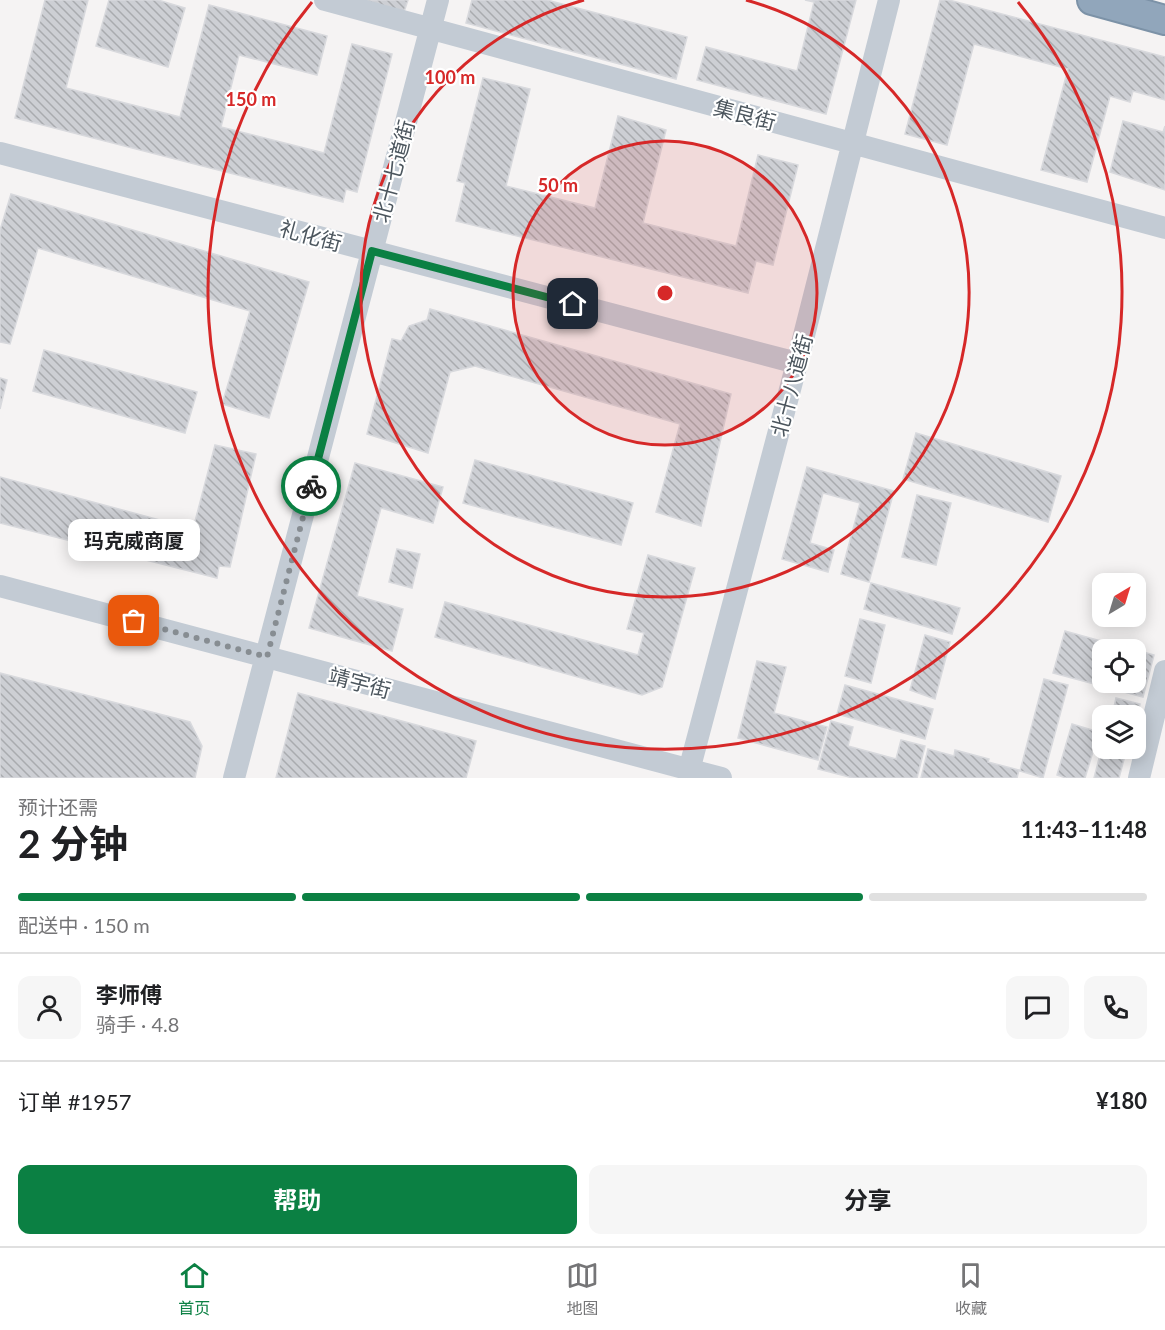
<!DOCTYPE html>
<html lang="zh">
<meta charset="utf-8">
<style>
body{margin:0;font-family:Lato,"Noto Sans SC",sans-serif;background:#f6f6f6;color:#202124;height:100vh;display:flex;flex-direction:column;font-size:22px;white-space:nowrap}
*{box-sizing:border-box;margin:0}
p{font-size:20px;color:#757577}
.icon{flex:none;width:33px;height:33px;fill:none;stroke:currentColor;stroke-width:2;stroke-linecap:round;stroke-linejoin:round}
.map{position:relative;height:778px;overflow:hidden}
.sheet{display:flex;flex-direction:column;background:#fff;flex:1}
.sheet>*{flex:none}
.needle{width:39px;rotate:38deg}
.controls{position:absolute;left:1092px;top:573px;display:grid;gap:12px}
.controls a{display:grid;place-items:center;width:54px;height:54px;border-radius:12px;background:#fff;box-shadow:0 3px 15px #0003;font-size:30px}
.pin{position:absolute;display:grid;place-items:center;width:51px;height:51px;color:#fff;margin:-26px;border-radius:12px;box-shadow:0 3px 9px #0006}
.courier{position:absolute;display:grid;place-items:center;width:60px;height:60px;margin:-30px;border:4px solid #0b8043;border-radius:50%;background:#fff;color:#222;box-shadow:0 2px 8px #0007}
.bubble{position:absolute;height:42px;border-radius:12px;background:#fff;box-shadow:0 3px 15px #0003;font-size:20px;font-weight:700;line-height:42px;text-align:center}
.summary em{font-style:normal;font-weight:700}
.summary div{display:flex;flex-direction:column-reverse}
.summary{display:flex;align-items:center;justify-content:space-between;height:102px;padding:0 18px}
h1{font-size:39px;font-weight:700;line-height:45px}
.bar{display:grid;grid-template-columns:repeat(4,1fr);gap:9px 6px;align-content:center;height:72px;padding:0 18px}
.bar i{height:8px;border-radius:4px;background:#e0e0e0}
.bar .selected{background:#0b8043}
.bar p{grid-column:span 4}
.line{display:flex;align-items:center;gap:15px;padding:0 18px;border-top:2px solid #e0e0e0}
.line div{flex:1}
.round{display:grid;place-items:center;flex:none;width:63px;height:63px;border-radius:12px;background:#f6f6f6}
.button{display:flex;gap:12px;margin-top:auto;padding:12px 18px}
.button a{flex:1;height:69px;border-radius:12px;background:#0b8043;color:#fff;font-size:24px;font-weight:700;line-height:69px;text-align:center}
.button a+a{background:#f6f6f6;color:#202124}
.tabs{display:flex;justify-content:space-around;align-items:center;height:84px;border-top:2px solid #e0e0e0;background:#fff;font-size:16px;color:#757577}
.tabs a{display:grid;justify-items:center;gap:3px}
.tabs .selected{color:#0b8043}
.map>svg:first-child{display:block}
.building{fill:url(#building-back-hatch);stroke:#d8d9dd;stroke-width:1.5}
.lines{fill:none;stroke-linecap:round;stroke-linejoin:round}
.highway-casing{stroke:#7c92a7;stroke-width:32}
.secondary{stroke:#c3cbd4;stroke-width:22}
.highway{stroke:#91a6bb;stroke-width:28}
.done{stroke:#878d92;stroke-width:6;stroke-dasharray:0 10.8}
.route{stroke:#0b8043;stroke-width:8}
.ring{fill:none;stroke:#d62828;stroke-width:3}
.labels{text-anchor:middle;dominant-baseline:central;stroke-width:4.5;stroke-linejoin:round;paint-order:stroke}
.street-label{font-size:21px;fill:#4c565e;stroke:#fff}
.centre{fill:#d62828;stroke:#fff;stroke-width:3}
.ring-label{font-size:18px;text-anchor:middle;font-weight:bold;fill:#d62828;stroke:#fff;stroke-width:4.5;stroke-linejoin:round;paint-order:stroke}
</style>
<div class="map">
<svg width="1165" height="778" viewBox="0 0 1165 778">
<defs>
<pattern id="building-back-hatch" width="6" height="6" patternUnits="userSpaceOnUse" patternTransform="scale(1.5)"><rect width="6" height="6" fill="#cdcfd4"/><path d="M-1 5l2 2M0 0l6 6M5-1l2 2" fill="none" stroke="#a9abaf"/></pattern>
</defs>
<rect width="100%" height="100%" fill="#f5f3f3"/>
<path class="building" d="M 45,0 L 88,0 L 66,88 L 180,117 L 209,5 L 327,36 L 317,75 L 239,55 L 221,127 L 324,153 L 352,44 L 392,54 L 357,192 L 346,189 L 343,202 L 15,118 Z
M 109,0 L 158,0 L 185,8 L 168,67 L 96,46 Z
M 360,0 L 408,0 L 404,12 Z
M 472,0 L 547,0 L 687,37 L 676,79 L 466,23 Z
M 805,0 L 856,0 L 826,114 L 697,80 L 706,47 L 797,71 L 814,2 Z
M 940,0 L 949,0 L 1165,57 L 1165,100 L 1133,91 L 1130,102 L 1110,96 L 1087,182 L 1041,170 L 1068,69 L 974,44 L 947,145 L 905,134 Z
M 483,78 L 530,89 L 506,186 L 595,208 L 618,116 L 666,130 L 643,223 L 736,246 L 758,155 L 798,165 L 773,265 L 756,261 L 748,293 L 456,221 L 465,183 L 457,181 Z
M 1123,121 L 1163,132 L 1165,126 L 1165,190 L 1110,172 Z
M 11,194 L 309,282 L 269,418 L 222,404 L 250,311 L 38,248 L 10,344 L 0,342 L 0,230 Z
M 430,309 L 731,394 L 701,526 L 656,512 L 680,424 L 475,366 L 450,372 L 428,453 L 367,434 L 392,339 L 401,341 L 409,326 L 427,320 Z
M 44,350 L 197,392 L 185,433 L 33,391 Z
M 0,378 L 7,380 L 0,409 Z
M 916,433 L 1061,476 L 1048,522 L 903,479 Z
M 215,445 L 256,454 L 230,567 L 219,566 L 217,578 L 0,523 L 0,477 L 193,529 Z
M 475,460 L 633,503 L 621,545 L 463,503 Z
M 355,463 L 443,487 L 433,523 L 381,508 L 357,596 L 403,609 L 392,651 L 309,628 Z
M 807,467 L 894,491 L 869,582 L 841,574 L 860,503 L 823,493 L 810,543 L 834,550 L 828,572 L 782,559 Z
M 917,495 L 951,503 L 936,565 L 902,557 Z
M 397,549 L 420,554 L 412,588 L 389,582 Z
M 648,555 L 695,568 L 662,687 L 642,695 L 435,637 L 445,602 L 638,655 L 644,633 L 627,629 Z
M 871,583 L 960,608 L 952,634 L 864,609 Z
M 860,619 L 885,625 L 871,683 L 845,676 Z
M 1065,631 L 1133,650 L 1102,650 L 1102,682 L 1136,682 L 1136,650 L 1154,655 L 1143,697 L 1053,673 Z
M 925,635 L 950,642 L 935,699 L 910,690 Z
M 757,661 L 786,667 L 774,713 L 827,727 L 818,760 L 738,738 Z
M 0,673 L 190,722 L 202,746 L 195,778 L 0,778 Z
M 1044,679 L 1068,685 L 1043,778 L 1020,771 Z
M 845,685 L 933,709 L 925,739 L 837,714 Z
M 298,693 L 476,741 L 466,778 L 276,778 Z
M 1116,698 L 1140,704 L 1136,721 L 1136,716 L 1112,716 Z
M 831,721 L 853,727 L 848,746 L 896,759 L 901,740 L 925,746 L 917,778 L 853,778 L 818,769 Z
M 1072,724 L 1099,732 L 1085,778 L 1066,778 L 1057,775 Z
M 1102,747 L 1127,748 L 1119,778 L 1094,778 Z
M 928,749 L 954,756 L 955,750 L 989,759 L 988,762 L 1019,770 L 1017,778 L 921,778 Z"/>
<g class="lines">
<defs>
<path id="highway" d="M 1092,0 L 1165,20"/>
</defs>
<use href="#highway" class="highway-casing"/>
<path class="secondary" d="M 325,0 L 1165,228
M 0,153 L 797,363
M 0,586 L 721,778
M 234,778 L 438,0
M 687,778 L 797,363 L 889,0
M 1139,778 L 1165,671"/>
<use href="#highway" class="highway"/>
</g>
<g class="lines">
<path class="done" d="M 134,621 L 267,657 L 311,486"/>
<path class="route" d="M 311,486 L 372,251 L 573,304"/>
</g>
<circle cx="665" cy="293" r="152" fill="#d62828" fill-opacity=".12"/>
<g class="ring">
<circle cx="665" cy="293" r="152"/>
<path d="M746 0A304 304 0 1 1 584 0"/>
<path d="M1018 2A457 457 0 1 1 312 2"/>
</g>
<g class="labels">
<g class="street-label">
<text transform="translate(745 114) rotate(15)">集良街</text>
<text transform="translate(393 171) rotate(-75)">北十七道街</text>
<text transform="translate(311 235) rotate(15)">礼化街</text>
<text transform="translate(791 385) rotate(-75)">北十八道街</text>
<text transform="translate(360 682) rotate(15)">靖宇街</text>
</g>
</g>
<circle cx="665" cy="293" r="9" class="centre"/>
<g class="ring-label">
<text x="450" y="84">100 m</text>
<text x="251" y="106">150 m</text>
<text x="558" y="192">50 m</text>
</g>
</svg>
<div class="controls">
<a><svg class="needle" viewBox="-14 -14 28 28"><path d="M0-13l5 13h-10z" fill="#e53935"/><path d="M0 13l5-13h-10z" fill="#757577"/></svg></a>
<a><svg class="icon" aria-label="locate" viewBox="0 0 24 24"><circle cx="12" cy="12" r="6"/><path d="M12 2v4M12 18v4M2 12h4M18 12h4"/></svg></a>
<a><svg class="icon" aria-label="layers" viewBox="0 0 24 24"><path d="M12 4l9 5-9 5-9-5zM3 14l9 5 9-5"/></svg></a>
</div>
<div class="pin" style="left:134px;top:621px;background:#ea580c"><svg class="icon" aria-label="bag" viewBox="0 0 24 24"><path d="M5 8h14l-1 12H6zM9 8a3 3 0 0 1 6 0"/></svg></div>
<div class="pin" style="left:573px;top:304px;background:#1f2937"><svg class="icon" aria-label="home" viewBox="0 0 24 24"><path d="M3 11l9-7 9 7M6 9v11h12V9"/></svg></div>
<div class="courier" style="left:311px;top:486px"><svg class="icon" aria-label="bike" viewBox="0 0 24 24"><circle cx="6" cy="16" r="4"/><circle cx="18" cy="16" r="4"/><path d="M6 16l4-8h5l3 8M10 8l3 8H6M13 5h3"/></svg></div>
<div class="bubble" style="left:68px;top:519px;width:132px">玛克威商厦</div>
</div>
<section class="sheet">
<div class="summary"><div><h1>2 分钟</h1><p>预计还需</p></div><em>11:43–11:48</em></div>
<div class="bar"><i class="selected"></i><i class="selected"></i><i class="selected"></i><i></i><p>配送中 · 150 m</p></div>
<div class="line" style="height:108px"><a class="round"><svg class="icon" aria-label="person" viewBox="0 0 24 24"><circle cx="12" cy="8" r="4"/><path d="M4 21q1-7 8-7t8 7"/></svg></a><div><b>李师傅</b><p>骑手 · 4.8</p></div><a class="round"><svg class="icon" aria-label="chat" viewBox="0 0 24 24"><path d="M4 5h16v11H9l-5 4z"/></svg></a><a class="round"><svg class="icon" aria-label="phone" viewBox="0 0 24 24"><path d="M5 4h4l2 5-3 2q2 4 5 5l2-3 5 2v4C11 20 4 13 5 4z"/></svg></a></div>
<div class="line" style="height:78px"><div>订单 #1957</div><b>¥180</b></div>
<div class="button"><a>帮助</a><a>分享</a></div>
</section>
<nav class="tabs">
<a class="selected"><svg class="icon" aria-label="home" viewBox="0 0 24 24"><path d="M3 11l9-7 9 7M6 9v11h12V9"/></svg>首页</a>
<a><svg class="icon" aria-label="map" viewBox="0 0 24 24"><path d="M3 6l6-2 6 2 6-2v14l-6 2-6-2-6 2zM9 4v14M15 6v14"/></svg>地图</a>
<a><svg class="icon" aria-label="saved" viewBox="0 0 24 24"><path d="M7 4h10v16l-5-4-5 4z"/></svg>收藏</a>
</nav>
